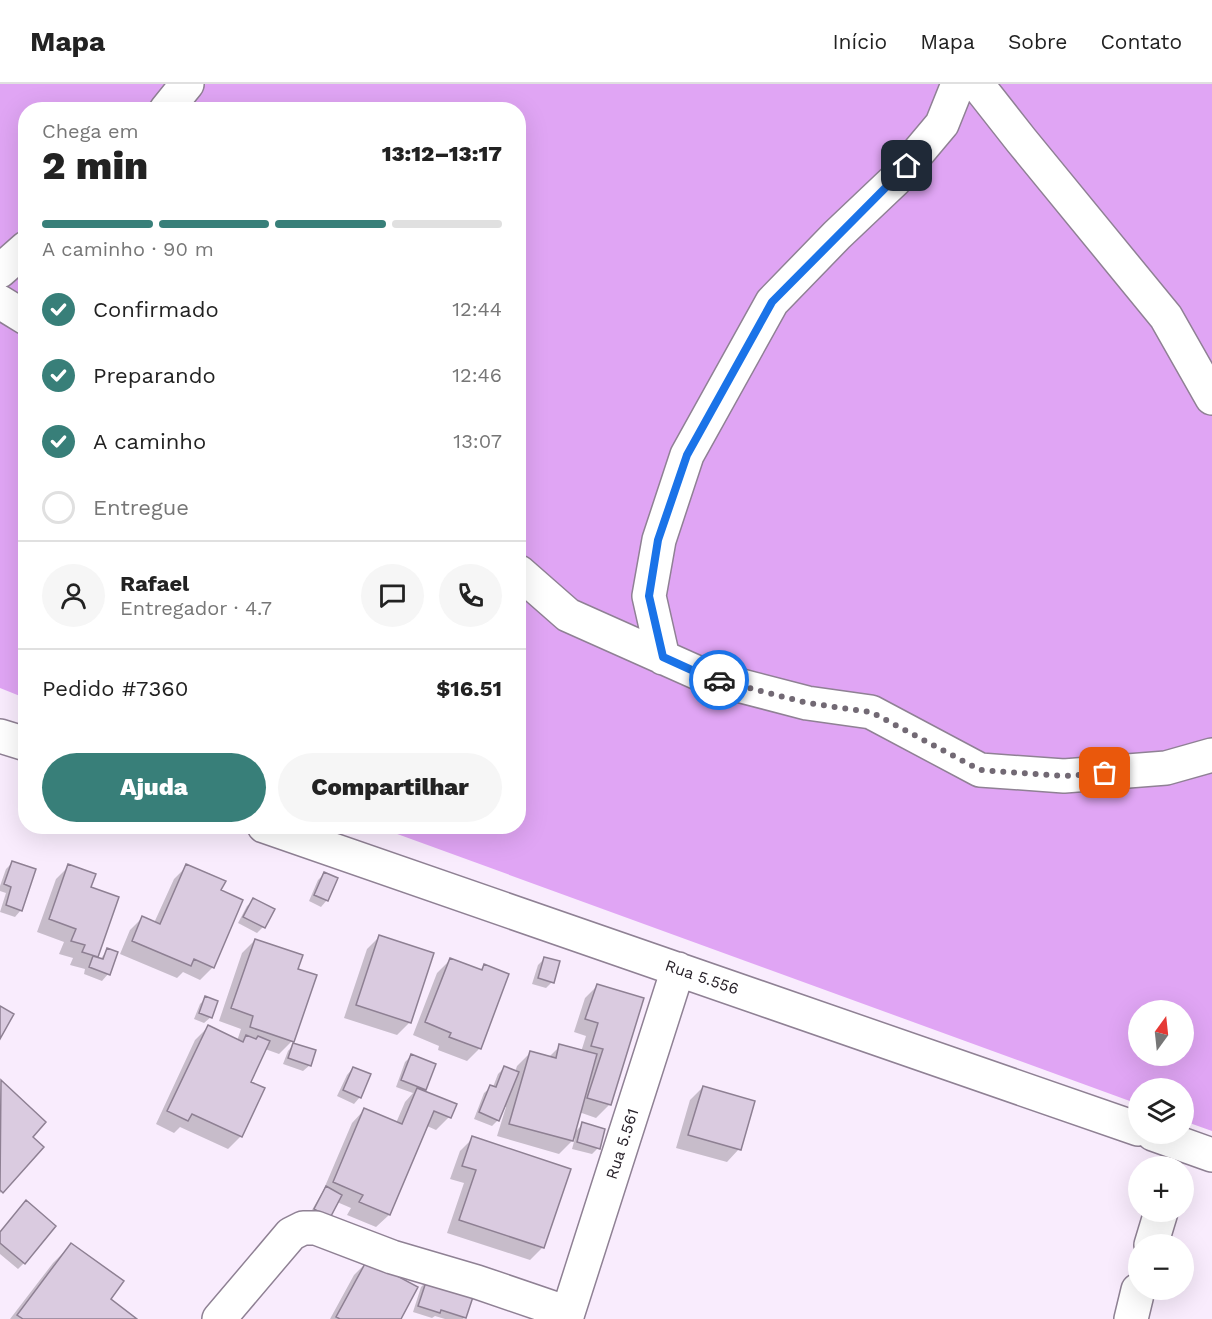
<!DOCTYPE html>
<html lang="pt">
<meta charset="utf-8">
<style>
body{margin:0;font-family:"Work Sans",sans-serif;background:#f6f6f6;color:#222;height:100vh;display:flex;flex-direction:column;font-size:22px;white-space:nowrap}
*{box-sizing:border-box;margin:0}
p{font-size:20px;color:#767676}
.icon{flex:none;width:33px;height:33px;fill:none;stroke:currentColor;stroke-width:2;stroke-linecap:round;stroke-linejoin:round}
.map{position:relative;flex:1;overflow:hidden}
.panel{position:absolute;left:18px;top:18px;width:508px;height:732px;display:flex;flex-direction:column;background:#fff;border-radius:24px;box-shadow:0 6px 24px #0002}
.panel>*{flex:none}
.needle{width:39px;rotate:15deg}
.buttons{position:absolute;left:1128px;top:916px;display:grid;gap:12px}
.buttons a{display:grid;place-items:center;width:66px;height:66px;border-radius:50%;background:#fff;box-shadow:0 6px 24px #0002;font-size:30px}
.pin{position:absolute;display:grid;place-items:center;width:51px;height:51px;color:#fff;margin:-26px;border-radius:12px;box-shadow:0 3px 9px #0006}
.courier{position:absolute;display:grid;place-items:center;width:60px;height:60px;margin:-30px;border:4px solid #1a73e8;border-radius:50%;background:#fff;color:#222;box-shadow:0 2px 8px #0007}
.head em{font-style:normal;font-weight:800}
.head div{display:flex;flex-direction:column-reverse}
.head{display:flex;align-items:center;justify-content:space-between;height:102px;padding:0 24px}
h1{font-size:39px;font-weight:800;line-height:45px}
.bar{display:grid;grid-template-columns:repeat(4,1fr);gap:9px 6px;align-content:center;height:72px;padding:0 24px}
.bar i{height:8px;border-radius:4px;background:#e0e0e0}
.bar .on{background:#387f79}
.bar p{grid-column:span 4}
.line{display:flex;align-items:center;gap:15px;padding:0 24px;border-top:2px solid #e0e0e0}
.line div{flex:1}
.round{display:grid;place-items:center;flex:none;width:63px;height:63px;border-radius:32px;background:#f6f6f6}
ol{padding:0 24px;list-style:none}
li{display:flex;align-items:center;gap:18px;height:66px}
li p{margin-inline-start:auto}
li .icon{padding:6px;border-radius:50%;background:#387f79;color:#fff;stroke-width:4}
li:last-child{color:#767676}
li i{width:33px;height:33px;border:3px solid #e0e0e0;border-radius:50%}
.action{display:flex;gap:12px;margin-top:auto;padding:12px 24px}
.action a{flex:1;height:69px;border-radius:36px;background:#387f79;color:#fff;font-size:24px;font-weight:800;line-height:69px;text-align:center}
.action a+a{background:#f6f6f6;color:#222}
header{display:flex;align-items:center;gap:36px;box-sizing:border-box;height:84px;padding:0 30px;background:#fff;border-bottom:2px solid #e0e0e0}
header strong{font-size:28px}
nav{display:flex;gap:33px;margin-inline-start:auto;font-size:21px}
.map>svg:first-child{display:block}
.grass{fill:#e0a5f4;fill-rule:evenodd}
.shadow{fill:#0003}
.building{fill:#dacbe0;stroke:#8e8093;stroke-width:1.5}
.lines{fill:none;stroke-linecap:round;stroke-linejoin:round}
.street-casing{stroke:#8f8194;stroke-width:36}
.street{stroke:#fff;stroke-width:33}
.done{stroke:#726974;stroke-width:6;stroke-dasharray:0 10.8}
.route{stroke:#1a73e8;stroke-width:8}
.labels{text-anchor:middle;dominant-baseline:central;stroke-width:4.5;stroke-linejoin:round;paint-order:stroke}
.street-label{font-size:16px;fill:#29232b;stroke:#fff}
</style>
<header>
<strong>Mapa</strong>
<nav><a>Início</a><a>Mapa</a><a>Sobre</a><a>Contato</a></nav>
</header>
<div class="map">
<svg width="1212" height="1235" viewBox="0 0 1212 1235">
<rect width="100%" height="100%" fill="#f9ecfd"/>
<path class="grass" d="M 0,0 L 1212,0 L 1212,1047 L 1184,1037 L 1184,1005 L 1138,1005 L 1138,1020 L 378,743 L 519,742 L 519,26 L 26,26 L 25,614 L 0,604 ZM 1138,927 L 1184,927 L 1184,972 L 1138,972 Z"/>
<path class="shadow" d="M 12,779 L 21,826 L 15,833 L 0,828 L 6,809 L 0,807 L 0,802 L 6,785 Z
M 69,782 L 89,804 L 97,872 L 95,874 L 100,876 L 107,866 L 108,890 L 102,897 L 84,890 L 85,885 L 70,881 L 73,874 L 59,870 L 64,858 L 37,848 L 56,795 Z
M 187,782 L 219,807 L 213,883 L 200,896 L 183,888 L 177,894 L 120,870 L 130,846 L 143,833 L 154,839 L 174,795 Z
M 324,790 L 327,816 L 321,823 L 309,817 L 318,796 Z
M 254,816 L 263,843 L 257,849 L 238,839 L 247,822 Z
M 380,852 L 410,938 L 397,951 L 344,934 L 367,865 Z
M 255,856 L 296,885 L 292,957 L 279,970 L 265,965 L 249,999 L 241,1052 L 228,1065 L 180,1043 L 174,1049 L 156,1040 L 195,956 L 208,943 L 237,957 L 241,945 L 219,937 L 242,869 Z
M 545,874 L 552,898 L 546,904 L 532,900 L 538,881 Z
M 450,876 L 479,887 L 484,882 L 480,964 L 467,977 L 438,966 L 439,962 L 413,951 L 437,889 Z
M 598,901 L 642,915 L 609,1021 L 596,1034 L 579,1028 L 574,1049 L 583,1040 L 598,1064 L 592,1070 L 572,1065 L 575,1054 L 559,1070 L 497,1052 L 506,1023 L 503,1023 L 498,1036 L 492,1042 L 474,1035 L 484,1009 L 491,1003 L 493,1003 L 498,990 L 504,984 L 515,988 L 517,982 L 530,969 L 548,974 L 560,962 L 581,968 L 586,952 L 574,948 L 585,914 Z
M 206,914 L 211,933 L 204,939 L 194,935 L 200,920 Z
M 294,960 L 310,981 L 303,987 L 283,980 L 288,967 Z
M 411,972 L 425,1005 L 423,1008 L 455,1021 L 449,1033 L 436,1046 L 427,1042 L 389,1131 L 376,1143 L 347,1131 L 351,1124 L 337,1118 L 329,1133 L 309,1131 L 323,1107 L 352,1039 L 364,1026 L 396,1039 L 405,1018 L 413,1009 L 396,1003 L 405,978 Z
M 353,984 L 360,1013 L 354,1020 L 337,1012 L 347,991 Z
M 1,998 L 44,1038 L 31,1053 L 42,1064 L 0,1109 Z
M 703,1003 L 739,1065 L 727,1078 L 676,1064 L 690,1016 Z
M 473,1054 L 543,1163 L 530,1176 L 447,1149 L 464,1099 L 450,1095 L 460,1067 Z
M 0,1149 L 24,1179 L 18,1185 L 0,1170 Z
M 71,1161 L 108,1216 L 135,1235 L 10,1235 L 53,1179 Z
M 367,1178 L 399,1235 L 330,1235 L 354,1191 Z
M 427,1197 L 465,1233 L 463,1235 L 445,1235 L 435,1232 L 432,1234 L 413,1228 L 421,1203 Z"/>
<path class="building" d="M 12,777 L 36,785 L 22,827 L 6,821 L 11,803 L 4,800 Z
M 68,780 L 96,790 L 91,803 L 119,813 L 98,873 L 82,868 L 85,861 L 71,857 L 76,845 L 49,835 Z
M 186,780 L 226,797 L 221,806 L 243,816 L 214,884 L 194,875 L 191,882 L 132,857 L 142,832 L 160,840 Z
M 324,788 L 338,794 L 328,817 L 314,811 Z
M 253,814 L 275,825 L 265,844 L 243,833 Z
M 379,851 L 434,869 L 411,939 L 356,921 Z
M 255,855 L 303,871 L 298,885 L 317,891 L 294,958 L 250,943 L 253,932 L 231,924 Z
M 107,864 L 118,868 L 110,891 L 89,883 L 93,872 L 103,875 Z
M 544,873 L 560,877 L 554,899 L 538,894 Z
M 450,874 L 482,886 L 484,880 L 509,890 L 481,965 L 449,953 L 451,949 L 425,938 Z
M 597,900 L 644,914 L 611,1021 L 587,1014 L 603,965 L 591,962 L 598,939 L 585,935 Z
M 205,912 L 218,917 L 212,934 L 199,929 Z
M 0,922 L 14,930 L 0,955 Z
M 208,941 L 243,958 L 246,951 L 256,955 L 258,952 L 270,957 L 251,998 L 265,1004 L 242,1053 L 192,1030 L 188,1037 L 167,1027 Z
M 293,959 L 316,966 L 311,982 L 288,974 Z
M 559,960 L 597,970 L 573,1057 L 509,1040 L 530,967 L 556,974 Z
M 411,970 L 436,980 L 426,1006 L 401,996 Z
M 504,982 L 519,988 L 499,1037 L 479,1028 L 490,1001 L 496,1003 Z
M 353,983 L 371,990 L 361,1014 L 343,1006 Z
M 1,996 L 46,1038 L 33,1053 L 44,1063 L 3,1109 L 0,1106 Z
M 703,1002 L 755,1017 L 741,1066 L 688,1051 Z
M 417,1004 L 457,1020 L 451,1034 L 434,1027 L 390,1131 L 359,1118 L 363,1111 L 333,1098 L 364,1024 L 402,1040 Z
M 582,1038 L 605,1045 L 600,1065 L 577,1058 Z
M 472,1052 L 571,1085 L 544,1164 L 459,1136 L 476,1086 L 462,1082 Z
M 326,1102 L 342,1111 L 330,1134 L 314,1125 Z
M 26,1116 L 56,1142 L 25,1180 L 0,1159 L 0,1148 Z
M 71,1159 L 124,1197 L 111,1215 L 137,1235 L 23,1235 L 17,1231 Z
M 367,1176 L 418,1203 L 401,1235 L 340,1235 L 336,1233 Z
M 427,1195 L 474,1210 L 466,1234 L 441,1226 L 440,1229 L 418,1222 Z"/>
<g class="lines">
<defs>
<path id="street" d="M 977,0 L 1021,56 L 1166,233 L 1212,314
M 166,26 L 187,0
M 0,187 L 26,164
M 0,218 L 26,234
M 519,488 L 568,531 L 707,593 L 807,619 L 871,628 L 980,686 L 1064,692 L 1166,684 L 1212,671
M 663,574 L 649,512 L 659,456 L 687,371 L 772,218 L 837,151 L 895,96 L 942,40 L 958,0
M 0,652 L 26,660
M 264,742 L 1138,1045
M 1153,1050 L 1212,1071
M 1151,1161 L 1161,1128
M 219,1235 L 291,1150 L 303,1144 L 316,1144 L 392,1173 L 477,1198 L 568,1229
M 566,1235 L 678,885
M 1131,1235 L 1138,1206"/>
</defs>
<use href="#street" class="street-casing"/>
<use href="#street" class="street"/>
</g>
<g class="lines">
<path class="done" d="M 719,596 L 807,619 L 871,628 L 980,686 L 1064,692 L 1105,689"/>
<path class="route" d="M 719,596 L 707,593 L 663,573 L 649,512 L 658,456 L 687,371 L 772,218 L 907,82"/>
</g>
<g class="labels">
<g class="street-label">
<text transform="translate(702 893) rotate(19)">Rua 5.556</text>
<text transform="translate(622 1060) rotate(-72)">Rua 5.561</text>
</g>
</g>
</svg>
<div class="buttons">
<a><svg class="needle" viewBox="-14 -14 28 28"><path d="M0-13l5 13h-10z" fill="#e53935"/><path d="M0 13l5-13h-10z" fill="#767676"/></svg></a>
<a><svg class="icon" aria-label="layers" viewBox="0 0 24 24"><path d="M12 4l9 5-9 5-9-5zM3 14l9 5 9-5"/></svg></a>
<a>+</a>
<a>−</a>
</div>
<div class="pin" style="left:1105px;top:689px;background:#ea580c"><svg class="icon" aria-label="bag" viewBox="0 0 24 24"><path d="M5 8h14l-1 12H6zM9 8a3 3 0 0 1 6 0"/></svg></div>
<div class="pin" style="left:907px;top:82px;background:#1f2937"><svg class="icon" aria-label="home" viewBox="0 0 24 24"><path d="M3 11l9-7 9 7M6 9v11h12V9"/></svg></div>
<div class="courier" style="left:719px;top:596px"><svg class="icon" aria-label="car" viewBox="0 0 24 24"><path d="M5 17H2v-5l4-1 3-4h7l3 4 3 1v5h-3M9 17h6M6 11h13"/><circle cx="7" cy="17" r="2"/><circle cx="17" cy="17" r="2"/></svg></div>
<section class="panel">
<div class="head"><div><h1>2 min</h1><p>Chega em</p></div><em>13:12–13:17</em></div>
<div class="bar"><i class="on"></i><i class="on"></i><i class="on"></i><i></i><p>A caminho · 90 m</p></div>
<ol>
<li><svg class="icon" aria-label="check" viewBox="0 0 24 24"><path d="M5 12l5 5 9-10"/></svg>Confirmado<p>12:44</p></li>
<li><svg class="icon" aria-label="check" viewBox="0 0 24 24"><path d="M5 12l5 5 9-10"/></svg>Preparando<p>12:46</p></li>
<li><svg class="icon" aria-label="check" viewBox="0 0 24 24"><path d="M5 12l5 5 9-10"/></svg>A caminho<p>13:07</p></li>
<li><i></i>Entregue</li>
</ol>
<div class="line" style="height:108px"><a class="round"><svg class="icon" aria-label="person" viewBox="0 0 24 24"><circle cx="12" cy="8" r="4"/><path d="M4 21q1-7 8-7t8 7"/></svg></a><div><b>Rafael</b><p>Entregador · 4.7</p></div><a class="round"><svg class="icon" aria-label="chat" viewBox="0 0 24 24"><path d="M4 5h16v11H9l-5 4z"/></svg></a><a class="round"><svg class="icon" aria-label="phone" viewBox="0 0 24 24"><path d="M5 4h4l2 5-3 2q2 4 5 5l2-3 5 2v4C11 20 4 13 5 4z"/></svg></a></div>
<div class="line" style="height:78px"><div>Pedido #7360</div><b>$16.51</b></div>
<div class="action"><a>Ajuda</a><a>Compartilhar</a></div>
</section>
</div>
